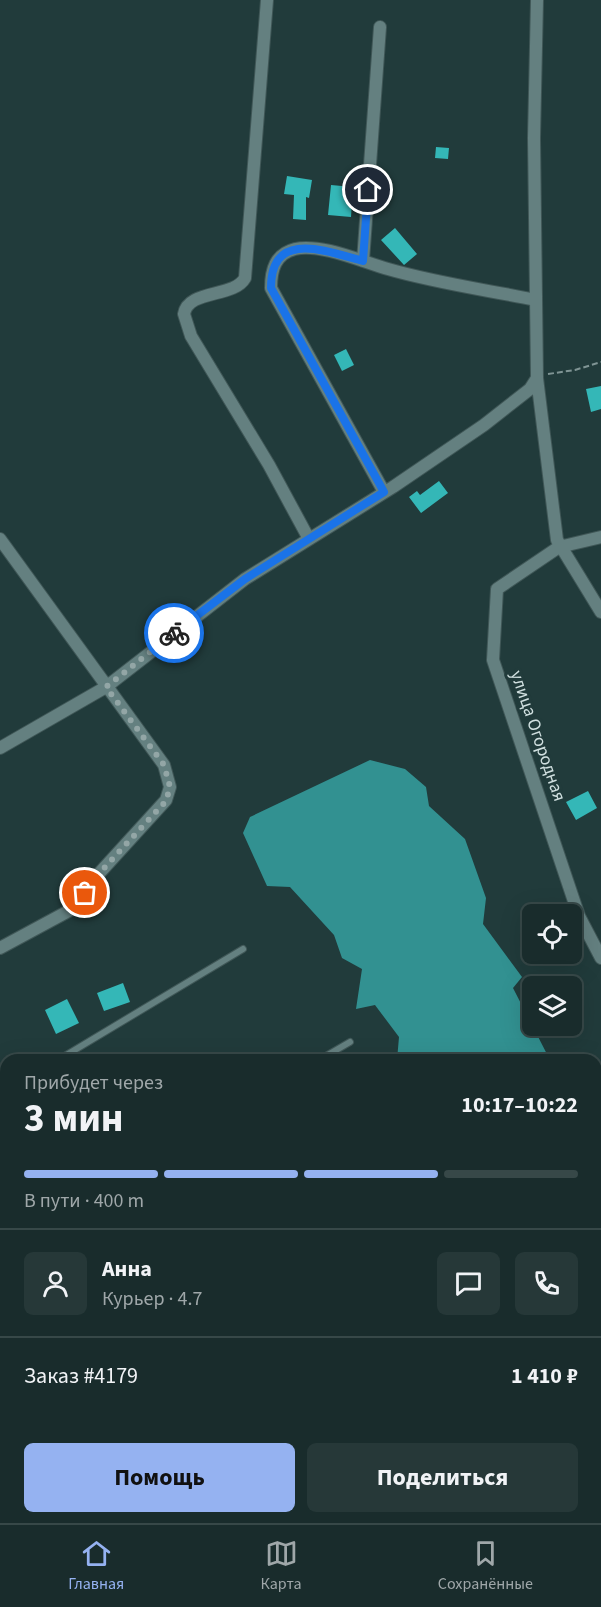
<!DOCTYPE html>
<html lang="ru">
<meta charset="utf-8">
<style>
body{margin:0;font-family:"Source Sans 3",sans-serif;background:#263838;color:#f1f3f6;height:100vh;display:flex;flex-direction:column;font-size:22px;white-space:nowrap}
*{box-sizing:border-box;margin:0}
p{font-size:20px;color:#9fa7a9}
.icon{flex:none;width:33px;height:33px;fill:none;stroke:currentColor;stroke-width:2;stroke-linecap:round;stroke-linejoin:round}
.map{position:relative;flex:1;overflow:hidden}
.details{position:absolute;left:0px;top:1054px;width:602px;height:470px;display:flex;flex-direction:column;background:#192c2c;border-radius:18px 18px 0 0;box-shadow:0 6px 24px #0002,0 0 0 2px #374848}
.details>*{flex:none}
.controls{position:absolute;left:522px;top:904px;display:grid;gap:12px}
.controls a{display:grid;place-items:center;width:60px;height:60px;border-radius:9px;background:#192c2c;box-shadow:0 6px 24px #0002,0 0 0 2px #374848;font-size:30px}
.pin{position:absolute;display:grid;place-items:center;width:51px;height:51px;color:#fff;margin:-26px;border:3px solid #fff;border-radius:50%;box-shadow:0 2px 6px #0007}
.courier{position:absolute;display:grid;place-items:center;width:60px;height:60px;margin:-30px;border:4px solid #1a73e8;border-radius:50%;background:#fff;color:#222;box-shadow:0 2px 8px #0007}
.summary em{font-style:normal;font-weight:700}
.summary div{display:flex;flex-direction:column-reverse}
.summary{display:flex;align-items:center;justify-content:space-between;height:102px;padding:0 24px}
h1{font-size:39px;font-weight:700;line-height:45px}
.bar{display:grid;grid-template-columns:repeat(4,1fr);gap:9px 6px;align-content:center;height:72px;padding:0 24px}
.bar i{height:8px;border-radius:4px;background:#374848}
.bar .on{background:#95b2f1}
.bar p{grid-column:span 4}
.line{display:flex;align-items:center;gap:15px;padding:0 24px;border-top:2px solid #374848}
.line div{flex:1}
.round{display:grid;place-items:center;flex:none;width:63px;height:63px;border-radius:9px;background:#263838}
.primary-button{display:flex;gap:12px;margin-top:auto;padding:12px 24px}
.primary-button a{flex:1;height:69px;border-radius:9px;background:#95b2f1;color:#111;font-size:24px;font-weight:700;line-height:69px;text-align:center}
.primary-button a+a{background:#263838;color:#f1f3f6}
.tabs{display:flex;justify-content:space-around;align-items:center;height:84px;border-top:2px solid #374848;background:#192c2c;font-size:16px;color:#9fa7a9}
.tabs a{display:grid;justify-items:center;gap:3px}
.tabs .on{color:#95b2f1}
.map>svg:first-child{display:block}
.water{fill:#329191}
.building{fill:#34b7b7}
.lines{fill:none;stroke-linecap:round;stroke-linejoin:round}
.lane-casing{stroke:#405757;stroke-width:8}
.street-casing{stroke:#405757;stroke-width:14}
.path{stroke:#7f9494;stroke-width:2;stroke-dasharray:6 3;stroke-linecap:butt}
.lane{stroke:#648080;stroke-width:6}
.street{stroke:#648080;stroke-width:12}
.done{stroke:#93a6a6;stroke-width:6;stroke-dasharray:0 10.8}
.route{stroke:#1a73e8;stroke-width:8}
.labels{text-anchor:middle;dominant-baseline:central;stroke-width:6;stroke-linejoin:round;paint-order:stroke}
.street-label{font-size:18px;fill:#d1e0e0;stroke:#213b3b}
</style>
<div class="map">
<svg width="601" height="1523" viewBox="0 0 601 1523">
<rect width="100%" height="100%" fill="#213b3b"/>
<path class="water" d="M 370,760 L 405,769 L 426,787 L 429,806 L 465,839 L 486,898 L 483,924 L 522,977 L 513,988 L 550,1060 L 397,1060 L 399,1037 L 375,1005 L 356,1009 L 362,969 L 342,958 L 334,935 L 290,887 L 267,886 L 243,833 L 250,817 Z
M 596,1237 L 601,1240 L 598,1260 L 601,1267 L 601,1495 L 596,1490 Z"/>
<path class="building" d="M 436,147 L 449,148 L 448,159 L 435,158 Z
M 287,176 L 312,180 L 309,198 L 306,197 L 306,220 L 293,219 L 294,195 L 284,194 Z
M 331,185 L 353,187 L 351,217 L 328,215 Z
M 395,228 L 417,254 L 404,265 L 381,240 Z
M 346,349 L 354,365 L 342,371 L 334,355 Z
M 601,386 L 601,409 L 591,412 L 586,389 Z
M 439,481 L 448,493 L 421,513 L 409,497 L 417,491 L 420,495 Z
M 588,791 L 597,808 L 576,820 L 566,802 Z
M 123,983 L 130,1002 L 104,1011 L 97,993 Z
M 67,999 L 79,1023 L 56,1034 L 45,1010 Z"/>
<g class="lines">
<defs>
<path id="lane" d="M 58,1060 L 243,949
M 319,1060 L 350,1042
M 0,1095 L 6,1092
M 0,1249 L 6,1246
M 0,1405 L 6,1401
M 0,1469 L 6,1466
M 483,1518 L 483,1523"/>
<path id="street" d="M 267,0 L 245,278 C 234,298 188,289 184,314 L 191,336 L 269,465 L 309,539
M 537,0 L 534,138 L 537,378 L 557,540 L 601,612
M 363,261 L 380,27
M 384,492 L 271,288 C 271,270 275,254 295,249 C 321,243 363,262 388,269 C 436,283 487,290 536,300
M 601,537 L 559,547 L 497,589 L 493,660 L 579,916 L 601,958
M 0,539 L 164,765 L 170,787 L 166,800 L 94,879 L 76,907 L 0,948
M 0,748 L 106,687 L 245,579 L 393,487 L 484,425 L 530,389 L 537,378"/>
</defs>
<use href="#lane" class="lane-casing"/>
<use href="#street" class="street-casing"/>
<path class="path" d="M 548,374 L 575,370 L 601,362"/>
<use href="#lane" class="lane"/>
<use href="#street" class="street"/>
</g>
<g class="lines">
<path class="done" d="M 85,893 L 94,879 L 166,801 L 170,787 L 164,765 L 106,687 L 174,633"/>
<path class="route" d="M 174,633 L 245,579 L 384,492 L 271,288 C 271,229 326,251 363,261 L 368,190"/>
</g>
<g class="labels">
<g class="street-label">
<text transform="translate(538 736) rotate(71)">улица Огородная</text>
</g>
</g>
</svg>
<div class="controls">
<a><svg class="icon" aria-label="locate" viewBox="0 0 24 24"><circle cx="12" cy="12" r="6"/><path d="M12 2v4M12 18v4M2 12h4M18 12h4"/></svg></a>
<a><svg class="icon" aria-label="layers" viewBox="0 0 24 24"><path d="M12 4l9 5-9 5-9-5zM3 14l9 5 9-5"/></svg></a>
</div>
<div class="pin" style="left:85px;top:893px;background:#ea580c"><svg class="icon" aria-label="bag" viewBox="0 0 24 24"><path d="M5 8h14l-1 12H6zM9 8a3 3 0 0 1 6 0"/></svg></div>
<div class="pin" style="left:368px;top:190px;background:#1f2937"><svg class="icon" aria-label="home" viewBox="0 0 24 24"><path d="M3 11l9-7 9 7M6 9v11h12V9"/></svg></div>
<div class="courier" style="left:174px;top:633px"><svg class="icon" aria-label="bike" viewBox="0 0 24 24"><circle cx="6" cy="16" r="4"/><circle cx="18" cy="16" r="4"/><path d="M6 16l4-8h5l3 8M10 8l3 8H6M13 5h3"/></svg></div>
<section class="details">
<div class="summary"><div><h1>3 мин</h1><p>Прибудет через</p></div><em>10:17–10:22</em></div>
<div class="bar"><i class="on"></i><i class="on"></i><i class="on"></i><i></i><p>В пути · 400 m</p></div>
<div class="line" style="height:108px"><a class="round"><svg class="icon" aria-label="person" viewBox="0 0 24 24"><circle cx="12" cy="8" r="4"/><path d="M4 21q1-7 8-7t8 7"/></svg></a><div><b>Анна</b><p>Курьер · 4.7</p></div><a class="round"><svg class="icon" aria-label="chat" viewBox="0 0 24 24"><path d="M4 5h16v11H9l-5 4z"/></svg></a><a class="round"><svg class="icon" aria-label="phone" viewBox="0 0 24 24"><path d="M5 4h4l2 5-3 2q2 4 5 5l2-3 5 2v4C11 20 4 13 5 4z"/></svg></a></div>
<div class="line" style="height:78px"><div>Заказ #4179</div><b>1 410 ₽</b></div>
<div class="primary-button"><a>Помощь</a><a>Поделиться</a></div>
</section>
</div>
<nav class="tabs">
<a class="on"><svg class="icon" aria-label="home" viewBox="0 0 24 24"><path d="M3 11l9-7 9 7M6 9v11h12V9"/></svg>Главная</a>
<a><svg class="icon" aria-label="map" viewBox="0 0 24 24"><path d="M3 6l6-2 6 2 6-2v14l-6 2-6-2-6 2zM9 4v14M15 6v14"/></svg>Карта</a>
<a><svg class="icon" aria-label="saved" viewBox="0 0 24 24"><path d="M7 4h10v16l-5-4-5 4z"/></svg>Сохранённые</a>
</nav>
